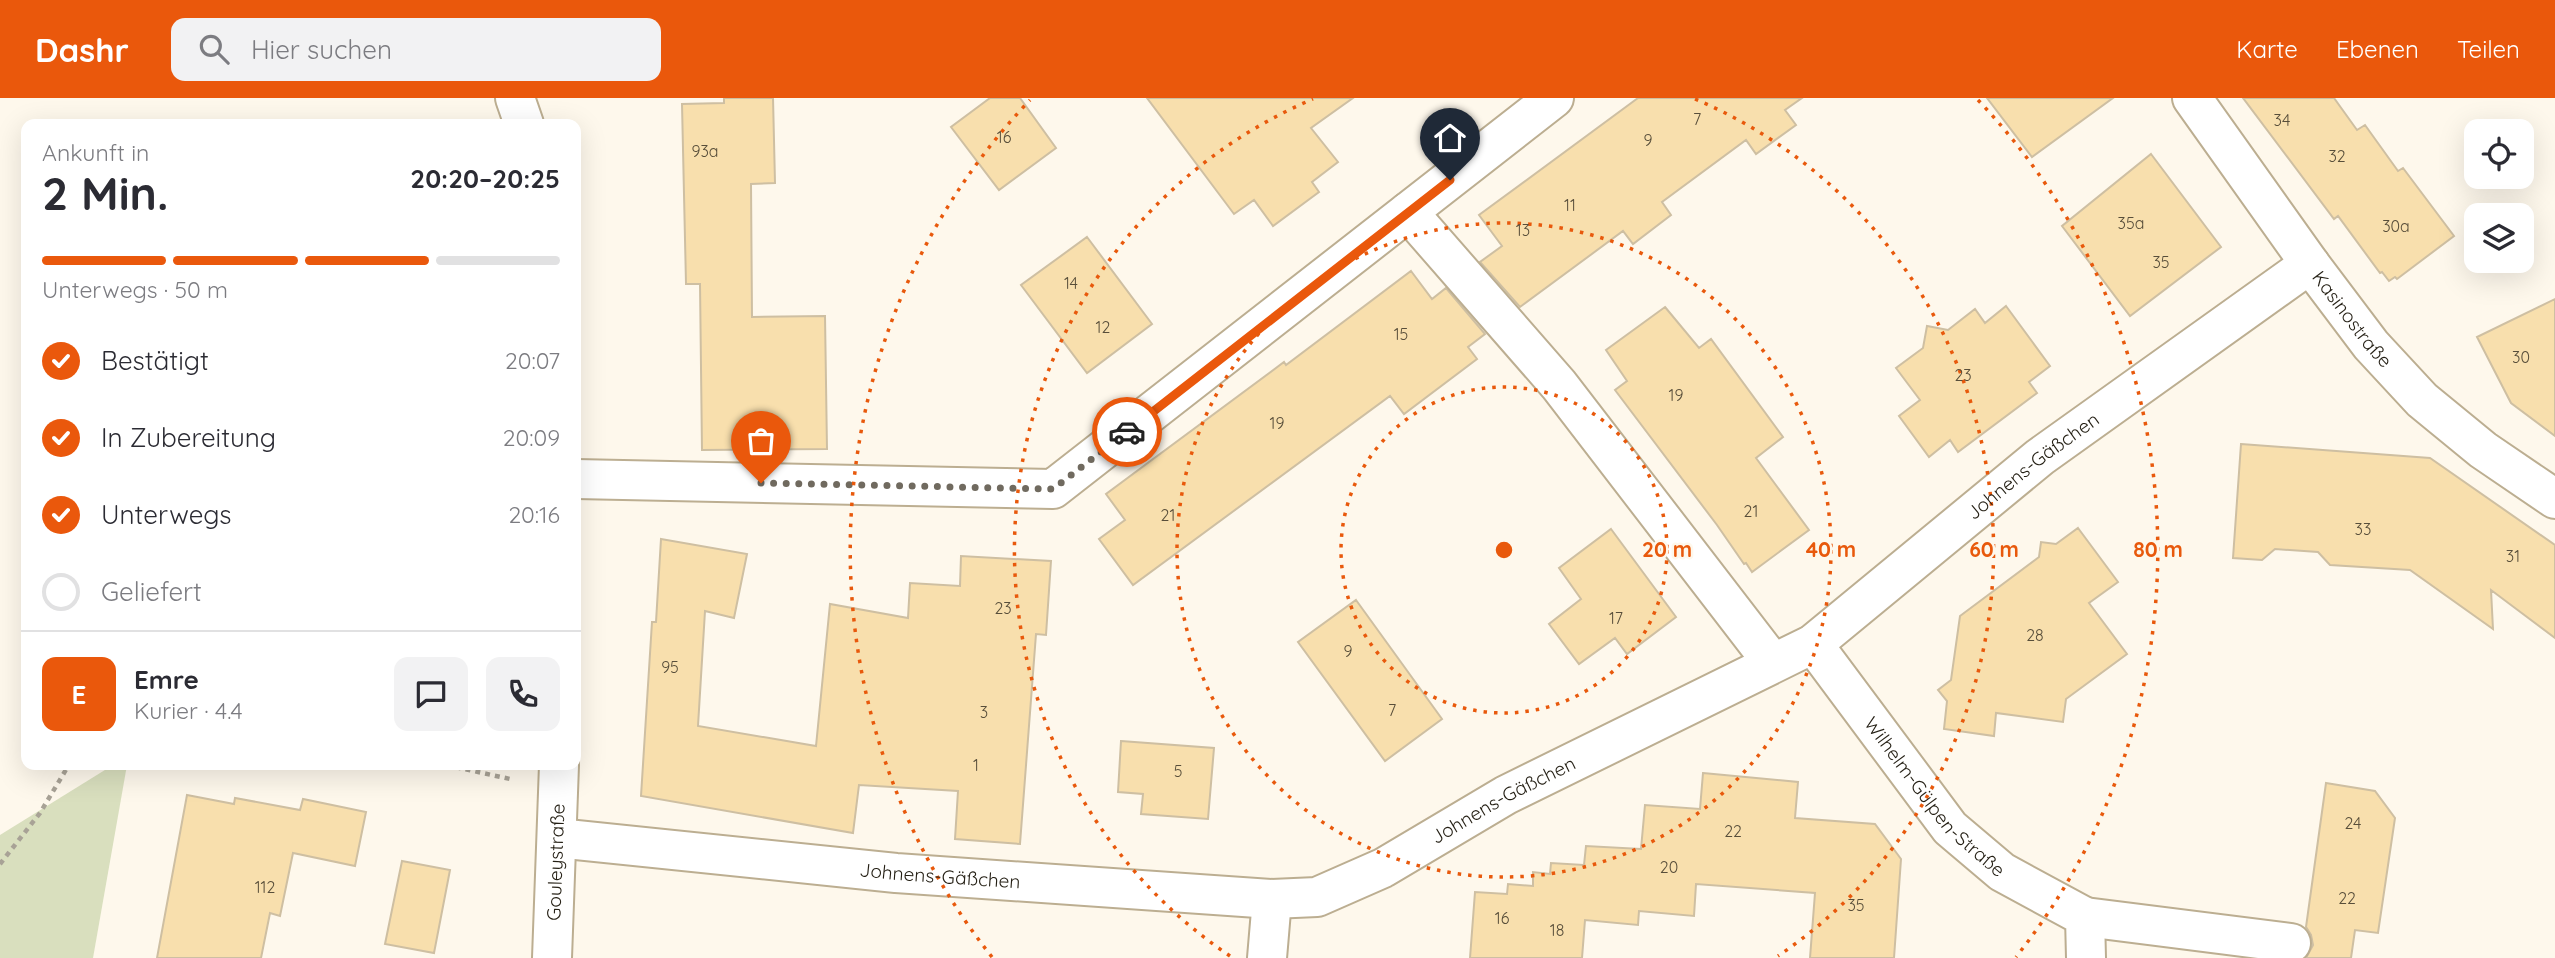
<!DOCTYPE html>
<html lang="de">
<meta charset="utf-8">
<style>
body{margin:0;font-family:Quicksand,sans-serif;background:#f2f2f3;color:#2b2b33;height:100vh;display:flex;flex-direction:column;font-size:26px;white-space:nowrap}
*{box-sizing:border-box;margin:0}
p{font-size:23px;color:#7c7c81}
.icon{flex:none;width:38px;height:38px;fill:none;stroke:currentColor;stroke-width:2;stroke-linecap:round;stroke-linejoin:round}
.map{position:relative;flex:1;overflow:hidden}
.sheet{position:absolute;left:21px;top:21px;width:560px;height:651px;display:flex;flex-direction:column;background:#fff;border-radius:14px;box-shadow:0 7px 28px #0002}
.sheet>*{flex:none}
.buttons{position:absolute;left:2464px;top:21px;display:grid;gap:14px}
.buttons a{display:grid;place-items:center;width:70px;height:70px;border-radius:14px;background:#fff;box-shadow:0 7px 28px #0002;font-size:35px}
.pin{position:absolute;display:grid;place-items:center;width:60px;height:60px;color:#fff;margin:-72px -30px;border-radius:50% 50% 50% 0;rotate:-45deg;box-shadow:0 0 7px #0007}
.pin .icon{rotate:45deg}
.courier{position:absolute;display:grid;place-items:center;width:70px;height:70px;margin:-35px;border:5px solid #ea580c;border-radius:50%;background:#fff;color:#222;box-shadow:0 2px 9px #0007}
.summary em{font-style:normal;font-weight:800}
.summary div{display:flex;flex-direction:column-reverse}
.summary{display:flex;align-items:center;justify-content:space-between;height:119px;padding:0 21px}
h1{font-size:46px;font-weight:800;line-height:52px}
.bar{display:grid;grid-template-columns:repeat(4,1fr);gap:10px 7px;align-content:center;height:84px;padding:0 21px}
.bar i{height:9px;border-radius:5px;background:#e1e1e2}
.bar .selected{background:#ea580c}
.bar p{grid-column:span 4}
.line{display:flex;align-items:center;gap:18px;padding:0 21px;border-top:2px solid #e1e1e2}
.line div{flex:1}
.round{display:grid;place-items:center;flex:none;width:74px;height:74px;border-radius:14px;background:#f2f2f3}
ol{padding:0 21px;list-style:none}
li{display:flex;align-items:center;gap:21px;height:77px}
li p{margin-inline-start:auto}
li .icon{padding:7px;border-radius:50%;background:#ea580c;color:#fff;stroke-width:4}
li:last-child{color:#7c7c81}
li i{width:38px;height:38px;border:4px solid #e1e1e2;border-radius:50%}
header{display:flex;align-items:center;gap:42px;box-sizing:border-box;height:98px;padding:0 35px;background:#ea580c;color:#fff}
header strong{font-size:33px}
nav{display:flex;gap:38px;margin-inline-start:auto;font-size:24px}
.search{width:490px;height:63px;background:#f2f2f3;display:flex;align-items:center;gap:18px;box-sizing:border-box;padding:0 24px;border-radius:14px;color:#7c7c81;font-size:26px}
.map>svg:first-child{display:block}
.green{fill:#d9dfbe}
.building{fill:#f8dfad;stroke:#cebfa2;stroke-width:2}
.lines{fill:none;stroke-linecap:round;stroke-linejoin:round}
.minor-casing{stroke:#bcae91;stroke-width:42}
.path{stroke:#a8a296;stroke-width:4.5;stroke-dasharray:5 5;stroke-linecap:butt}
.minor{stroke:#fff;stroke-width:38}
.done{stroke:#706a5f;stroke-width:7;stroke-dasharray:0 12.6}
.route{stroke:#ea580c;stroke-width:9}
.ring{fill:none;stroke:#e8590c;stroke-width:3.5;stroke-dasharray:3.5 7}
.labels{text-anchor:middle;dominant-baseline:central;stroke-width:5;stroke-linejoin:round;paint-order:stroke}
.number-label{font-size:16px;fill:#584e3a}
.street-label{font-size:19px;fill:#231e13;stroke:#fef8ec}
.centre{fill:#e8590c;stroke:#fef8ec;stroke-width:3.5}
.ring-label{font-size:21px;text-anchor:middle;font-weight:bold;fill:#e8590c;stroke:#fef8ec;stroke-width:5;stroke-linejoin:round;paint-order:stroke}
</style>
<header>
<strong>Dashr</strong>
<div class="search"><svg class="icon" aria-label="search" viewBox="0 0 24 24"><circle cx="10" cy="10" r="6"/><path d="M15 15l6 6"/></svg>Hier suchen</div>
<nav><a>Karte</a><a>Ebenen</a><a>Teilen</a></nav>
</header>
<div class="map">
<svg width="2555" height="860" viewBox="0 0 2555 860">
<rect width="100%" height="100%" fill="#fef8ec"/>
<path class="green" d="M 113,667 L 127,667 L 93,860 L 0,860 L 0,737 Z"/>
<path class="building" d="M 724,0 L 773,0 L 775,85 L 751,86 L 752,219 L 825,218 L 827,351 L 702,352 L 700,186 L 686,186 L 682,6 L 724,5 Z
M 990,0 L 1020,0 L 1056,50 L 999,92 L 951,29 Z
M 1147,0 L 1353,0 L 1311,30 L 1338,64 L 1312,84 L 1319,94 L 1273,128 L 1254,102 L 1234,116 Z
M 1638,0 L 1802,0 L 1785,12 L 1796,27 L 1756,56 L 1746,42 L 1662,104 L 1671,117 L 1633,146 L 1623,133 L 1520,209 L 1480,164 L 1502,148 L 1479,117 Z
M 1987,0 L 2113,0 L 2032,59 Z
M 2243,0 L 2334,0 L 2357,32 L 2365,27 L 2398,73 L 2403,70 L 2454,138 L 2397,181 L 2395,179 L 2389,183 L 2382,174 L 2380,175 L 2338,118 L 2334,121 Z
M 2151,56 L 2221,149 L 2130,218 L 2062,128 Z
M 1087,139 L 1152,226 L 1087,275 L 1021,187 Z
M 1411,173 L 1432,201 L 1446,190 L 1485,236 L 1468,249 L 1477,261 L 1404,316 L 1390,298 L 1133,487 L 1099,441 L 1125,422 L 1106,396 L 1284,264 L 1286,267 Z
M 2555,201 L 2555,338 L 2511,305 L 2477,239 Z
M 2006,208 L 2050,268 L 2029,284 L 2037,295 L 1958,354 L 1950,342 L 1929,359 L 1899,318 L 1920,302 L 1896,270 L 1923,250 L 1927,228 L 1948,232 L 1975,211 L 1985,225 Z
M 1665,209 L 1699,250 L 1711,241 L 1783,339 L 1756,360 L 1809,432 L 1752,474 L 1746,465 L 1744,466 L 1717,427 L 1615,292 L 1627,283 L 1606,252 Z
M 2241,346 L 2430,360 L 2555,447 L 2555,540 L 2491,492 L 2493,531 L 2410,472 L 2330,467 L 2318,454 L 2275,451 L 2262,462 L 2233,460 Z
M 2078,430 L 2118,484 L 2089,505 L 2127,556 L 2066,601 L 2063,624 L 1996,615 L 1994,638 L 1944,631 L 1947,603 L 1938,592 L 1951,582 L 1960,518 L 2039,459 L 2041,444 L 2056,446 Z
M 1611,431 L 1676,519 L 1627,556 L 1615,540 L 1579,566 L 1549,526 L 1581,501 L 1559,470 Z
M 661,441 L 747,456 L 734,520 L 705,513 L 698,628 L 816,648 L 830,506 L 908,520 L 910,485 L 960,488 L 961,458 L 1051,463 L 1046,537 L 1036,536 L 1020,746 L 955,741 L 958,693 L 859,687 L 853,735 L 641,698 L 652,524 L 656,524 Z
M 1356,502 L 1442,621 L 1385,663 L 1298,544 Z
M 1121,643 L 1214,650 L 1208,721 L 1141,716 L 1143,696 L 1118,694 Z
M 1703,675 L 1798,684 L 1795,720 L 1875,726 L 1901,761 L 1894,860 L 1810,860 L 1815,795 L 1696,786 L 1694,818 L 1639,813 L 1638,827 L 1585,822 L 1582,860 L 1470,860 L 1475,794 L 1507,796 L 1508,786 L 1533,788 L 1533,774 L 1550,776 L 1551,765 L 1584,767 L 1586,748 L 1641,751 L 1645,707 L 1700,711 Z
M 2326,685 L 2375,693 L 2395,720 L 2378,835 L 2355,832 L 2351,860 L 2306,860 L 2313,847 L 2311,837 L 2306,829 Z
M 187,697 L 234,706 L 235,700 L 300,712 L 303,701 L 366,714 L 355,768 L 293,755 L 280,818 L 270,815 L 261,860 L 157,860 Z
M 402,763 L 450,772 L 434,855 L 385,846 Z"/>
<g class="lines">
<defs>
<g id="minor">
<path d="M 515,0 L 524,26"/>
<path id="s1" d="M 2192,0 L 2310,166 L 2371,247 L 2422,302 L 2483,352 L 2555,401"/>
<path d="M 1408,114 L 1559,287 L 1772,564"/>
<path d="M 576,381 L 1053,391 L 1554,0"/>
<path id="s2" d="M 1813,546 L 1950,730 L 2002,774 L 2085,819 L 2086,860"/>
<path id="s3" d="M 557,740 L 896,775 L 1272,801 L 1317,799 L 1383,770 L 1506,697 L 1813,546 L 2040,359 L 2310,166"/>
<path d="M 2085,819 L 2291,845"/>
<path id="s4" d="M 552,860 L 559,667"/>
<path d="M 1267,860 L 1272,801"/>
</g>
</defs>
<use href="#minor" class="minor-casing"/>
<path class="path" d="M 446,667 L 510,681
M 0,766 L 40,715 L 67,670 L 73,667"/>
<use href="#minor" class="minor"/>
</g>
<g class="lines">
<path class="done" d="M 761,385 L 1053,391 L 1127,334"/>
<path class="route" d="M 1127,334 L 1450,82"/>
</g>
<g class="ring">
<circle cx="1504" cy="452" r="163"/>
<circle cx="1504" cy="452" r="327"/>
<path d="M1230 858A490 490 0 0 1 1313 1M1695 1A490 490 0 0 1 1778 858"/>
<path d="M992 859A654 654 0 0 1 1030 2M1978 2A654 654 0 0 1 2016 859"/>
</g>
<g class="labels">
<g class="number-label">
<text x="1697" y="21">7</text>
<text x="2282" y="22">34</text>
<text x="1004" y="39">16</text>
<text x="1648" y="42">9</text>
<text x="705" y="53">93a</text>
<text x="2337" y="58">32</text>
<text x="1570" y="107">11</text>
<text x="2131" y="125">35a</text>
<text x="2396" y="128">30a</text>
<text x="1523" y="132">13</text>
<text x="2161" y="164">35</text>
<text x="1071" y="185">14</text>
<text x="1103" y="229">12</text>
<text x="1401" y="236">15</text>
<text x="2521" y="259">30</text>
<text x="1963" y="277">23</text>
<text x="1676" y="297">19</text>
<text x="1277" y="325">19</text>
<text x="1751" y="413">21</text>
<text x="1168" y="417">21</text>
<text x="2363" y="431">33</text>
<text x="2513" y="458">31</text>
<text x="1003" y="510">23</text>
<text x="1616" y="520">17</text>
<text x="2035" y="537">28</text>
<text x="1348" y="553">9</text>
<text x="670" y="569">95</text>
<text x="1392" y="612">7</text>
<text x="984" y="614">3</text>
<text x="976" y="667">1</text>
<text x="1178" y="673">5</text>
<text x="2353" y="725">24</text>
<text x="1733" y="733">22</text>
<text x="1669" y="769">20</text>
<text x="265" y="789">112</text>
<text x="2347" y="800">22</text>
<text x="1856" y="807">35</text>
<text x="1502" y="820">16</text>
<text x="1557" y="832">18</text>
</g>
<g class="street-label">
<text stroke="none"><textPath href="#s1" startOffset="273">Kasinostraße</textPath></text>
<text stroke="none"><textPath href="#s3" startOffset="1603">Johnens-Gäßchen</textPath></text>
<text stroke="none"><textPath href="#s2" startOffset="196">Wilhelm-Gülpen-Straße</textPath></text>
<text stroke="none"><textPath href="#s3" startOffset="973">Johnens-Gäßchen</textPath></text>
<text stroke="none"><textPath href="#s4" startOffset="96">Gouleystraße</textPath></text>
<text stroke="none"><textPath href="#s3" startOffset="385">Johnens-Gäßchen</textPath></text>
</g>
</g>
<circle cx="1504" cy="452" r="10" class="centre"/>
<g class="ring-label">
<text x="1667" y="459">20 m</text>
<text x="1831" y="459">40 m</text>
<text x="1994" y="459">60 m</text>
<text x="2158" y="459">80 m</text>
</g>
</svg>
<div class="buttons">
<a><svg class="icon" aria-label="locate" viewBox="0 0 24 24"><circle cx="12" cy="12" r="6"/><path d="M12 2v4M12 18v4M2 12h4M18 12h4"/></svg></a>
<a><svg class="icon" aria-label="layers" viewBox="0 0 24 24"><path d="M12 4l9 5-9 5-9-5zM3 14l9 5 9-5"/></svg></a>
</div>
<div class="pin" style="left:761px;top:385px;background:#ea580c"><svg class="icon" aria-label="bag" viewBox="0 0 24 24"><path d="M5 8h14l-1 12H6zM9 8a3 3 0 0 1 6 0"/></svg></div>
<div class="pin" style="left:1450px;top:82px;background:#1f2937"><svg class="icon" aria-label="home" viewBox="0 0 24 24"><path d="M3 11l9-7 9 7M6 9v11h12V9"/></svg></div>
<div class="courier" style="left:1127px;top:334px"><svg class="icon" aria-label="car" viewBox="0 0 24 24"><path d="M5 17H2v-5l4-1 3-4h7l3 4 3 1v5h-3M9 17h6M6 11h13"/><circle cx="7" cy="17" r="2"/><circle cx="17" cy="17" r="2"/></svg></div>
<section class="sheet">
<div class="summary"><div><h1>2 Min.</h1><p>Ankunft in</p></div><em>20:20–20:25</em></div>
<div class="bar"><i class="selected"></i><i class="selected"></i><i class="selected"></i><i></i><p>Unterwegs · 50 m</p></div>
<ol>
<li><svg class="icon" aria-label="check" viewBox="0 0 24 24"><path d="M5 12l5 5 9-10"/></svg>Bestätigt<p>20:07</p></li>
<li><svg class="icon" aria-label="check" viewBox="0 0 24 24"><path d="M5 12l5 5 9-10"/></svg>In Zubereitung<p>20:09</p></li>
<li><svg class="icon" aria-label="check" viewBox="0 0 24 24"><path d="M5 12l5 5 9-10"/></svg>Unterwegs<p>20:16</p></li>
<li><i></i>Geliefert</li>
</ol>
<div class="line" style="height:126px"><b class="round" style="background:#ea580c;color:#fff">E</b><div><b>Emre</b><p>Kurier · 4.4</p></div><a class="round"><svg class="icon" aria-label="chat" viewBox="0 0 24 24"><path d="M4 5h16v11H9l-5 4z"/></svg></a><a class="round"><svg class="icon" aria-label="phone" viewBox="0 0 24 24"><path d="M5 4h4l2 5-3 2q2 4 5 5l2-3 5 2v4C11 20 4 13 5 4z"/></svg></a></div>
</section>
</div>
